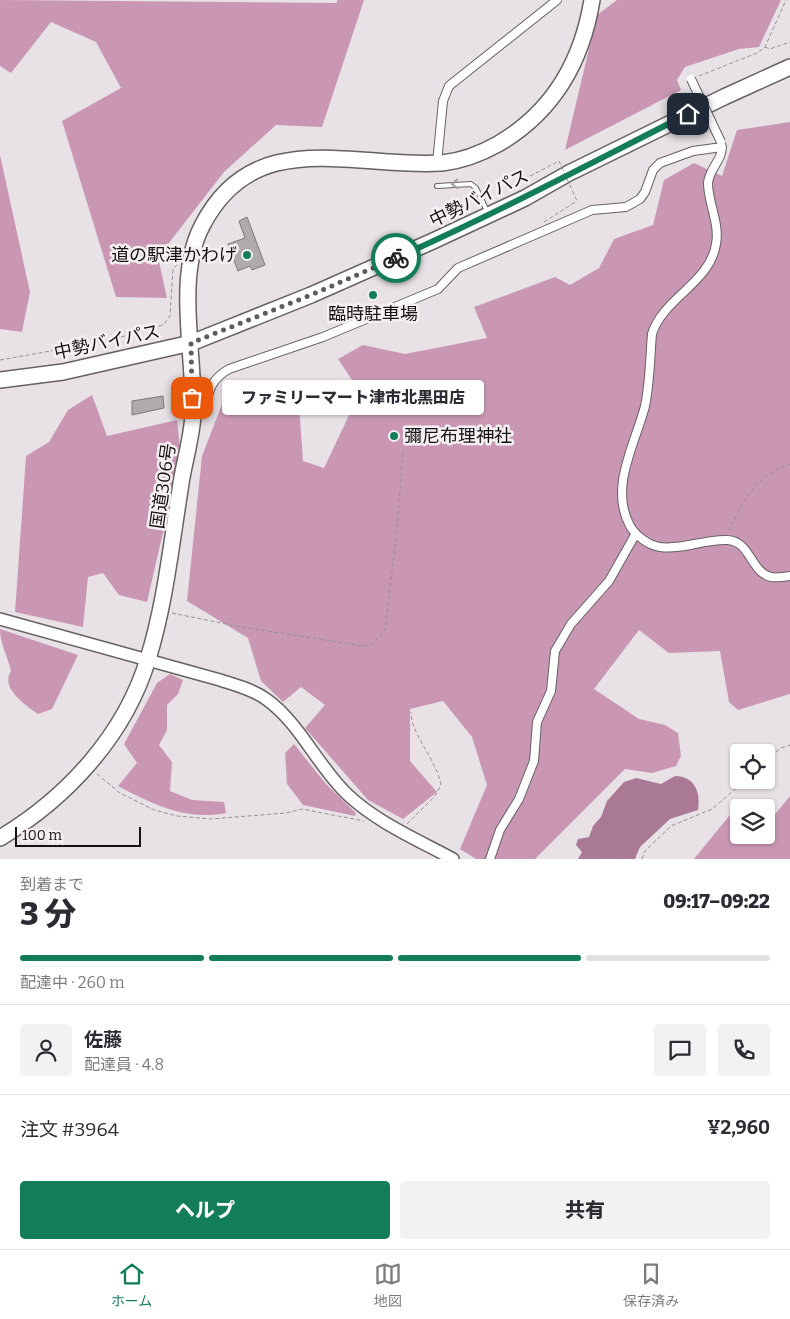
<!DOCTYPE html>
<html lang="ja">
<meta charset="utf-8">
<style>
body{margin:0;font-family:Bitter,"Noto Sans JP",serif;background:#f2f2f3;color:#2b2b33;height:100vh;display:flex;flex-direction:column;font-size:19px;white-space:nowrap}
*{box-sizing:border-box;margin:0}
p{font-size:16px;color:#7c7c81}
.icon{flex:none;width:28px;height:28px;fill:none;stroke:currentColor;stroke-width:2;stroke-linecap:round;stroke-linejoin:round}
.map{position:relative;height:859px;overflow:hidden}
.sheet{display:flex;flex-direction:column;background:#fff;flex:1}
.sheet>*{flex:none}
.tools{position:absolute;left:730px;top:744px;display:grid;gap:10px}
.tools a{display:grid;place-items:center;width:45px;height:45px;border-radius:5px;background:#fff;box-shadow:0 1px 4px #0004;font-size:25px}
.scale{position:absolute;left:15px;bottom:12px;width:126px;box-sizing:border-box;padding-left:5px;border:2px solid #141213;border-top:0;font-size:14px;line-height:18px;white-space:nowrap;color:#141213;-webkit-text-stroke:4px #f6f0f3;paint-order:stroke}
.pin{position:absolute;display:grid;place-items:center;width:42px;height:42px;color:#fff;margin:-21px;border-radius:10px;box-shadow:0 2px 8px #0006}
.courier{position:absolute;display:grid;place-items:center;width:50px;height:50px;margin:-25px;border:4px solid #127d58;border-radius:50%;background:#fff;color:#222;box-shadow:0 1px 6px #0007}
.bubble{position:absolute;height:35px;border-radius:5px;background:#fff;box-shadow:0 1px 4px #0004;font-size:16px;font-weight:800;line-height:35px;text-align:center}
.head em{font-style:normal;font-weight:800}
.head div{display:flex;flex-direction:column-reverse}
.head{display:flex;align-items:center;justify-content:space-between;height:85px;padding:0 20px}
h1{font-size:32px;font-weight:800;line-height:38px}
.bar{display:grid;grid-template-columns:repeat(4,1fr);gap:8px 5px;align-content:center;height:60px;padding:0 20px}
.bar i{height:6px;border-radius:4px;background:#e1e1e2}
.bar .active{background:#127d58}
.bar p{grid-column:span 4}
.line{display:flex;align-items:center;gap:12px;padding:0 20px;border-top:1px solid #e1e1e2}
.line div{flex:1}
.round{display:grid;place-items:center;flex:none;width:52px;height:52px;border-radius:5px;background:#f2f2f3}
.cta{display:flex;gap:10px;margin-top:auto;padding:10px 20px}
.cta a{flex:1;height:58px;border-radius:5px;background:#127d58;color:#fff;font-size:20px;font-weight:800;line-height:58px;text-align:center}
.cta a+a{background:#f2f2f3;color:#2b2b33}
.menu{display:flex;justify-content:space-around;align-items:center;height:70px;border-top:1px solid #e1e1e2;background:#fff;font-size:14px;color:#7c7c81}
.menu a{display:grid;justify-items:center;gap:2px}
.menu .active{color:#127d58}
.map>svg:first-child{display:block}
.forest{fill:#c997b4}
.water{fill:#aa7996}
.building{fill:#afaaad;stroke:#7d787b}
.lines{fill:none;stroke-linecap:round;stroke-linejoin:round}
.lane-casing{stroke:#666163;stroke-width:6}
.street-casing{stroke:#666163;stroke-width:10}
.secondary-casing{stroke:#666163;stroke-width:14}
.highway-casing{stroke:#666163;stroke-width:18}
.path{stroke:#959193;stroke-width:1;stroke-dasharray:4 2.5;stroke-linecap:butt}
.lane{stroke:#fff;stroke-width:4}
.street{stroke:#fff;stroke-width:8}
.secondary{stroke:#fff;stroke-width:11}
.highway{stroke:#fff;stroke-width:15}
.street-bridge-casing{stroke:#666163;stroke-width:10;stroke-linecap:butt}
.path-bridge{stroke:#959193;stroke-width:1;stroke-dasharray:4 2.5;stroke-linecap:butt}
.street-bridge{stroke:#fff;stroke-width:8}
.oneway{stroke:#a1a0a1}
.done{stroke:#5e5b5d;stroke-width:5;stroke-dasharray:0 9}
.route{stroke:#127d58;stroke-width:6}
.poi-dot{fill:#127d58;stroke:#f6f0f3;stroke-width:2}
.labels{text-anchor:middle;dominant-baseline:central;stroke-width:5;stroke-linejoin:round;paint-order:stroke}
.street-label{font-size:18px;fill:#141213;stroke:#f6f0f3}
.poi-label{font-size:18px;fill:#141213;stroke:#f6f0f3;text-anchor:end}
</style>
<div class="map">
<svg width="790" height="859" viewBox="0 0 790 859">
<rect width="100%" height="100%" fill="#e8e2e6"/>
<path class="forest" d="M 0,0 L 337,3 L 337,0 L 364,0 L 322,127 L 276,125 L 224,172 L 158,257 L 167,298 L 116,297 L 62,121 L 121,88 L 96,42 L 51,22 L 11,73 L 0,66 Z
M 617,0 L 781,0 L 759,47 L 739,49 L 685,67 L 677,80 L 681,90 L 565,150 L 597,15 Z
M 790,122 L 790,694 L 738,710 L 729,702 L 720,651 L 669,653 L 639,630 L 594,689 L 639,719 L 665,725 L 678,733 L 681,756 L 676,766 L 652,773 L 625,769 L 535,859 L 476,859 L 460,849 L 487,785 L 472,737 L 443,701 L 410,709 L 410,761 L 437,792 L 403,819 L 368,800 L 305,728 L 325,705 L 301,687 L 283,702 L 261,681 L 248,638 L 187,601 L 202,456 L 229,386 L 259,387 L 283,384 L 299,405 L 303,461 L 324,468 L 360,392 L 338,359 L 363,345 L 405,354 L 487,338 L 474,307 L 555,277 L 570,285 L 599,268 L 614,239 L 653,225 L 664,180 L 694,163 L 722,176 L 737,130 Z
M 0,155 L 30,292 L 22,332 L 0,329 Z
M 92,395 L 107,436 L 177,420 L 180,447 L 171,498 L 147,602 L 119,595 L 103,573 L 88,577 L 83,627 L 15,612 L 26,456 L 49,442 L 68,410 Z
M 0,629 L 78,655 L 52,709 L 38,714 C 25,705 0,688 11,671 C 8,657 0,644 0,629 Z
M 170,674 L 183,680 L 178,694 L 167,705 L 167,730 L 159,745 L 172,762 L 170,791 L 192,800 L 224,802 L 226,813 C 186,821 152,804 118,786 L 137,763 L 124,744 L 157,683 Z
M 294,744 L 326,784 L 356,813 L 355,816 L 303,805 L 287,784 L 285,753 Z
M 790,796 L 790,859 L 694,859 L 734,810 L 739,812 L 739,835 L 766,835 L 766,823 L 768,823 Z"/>
<path class="water" d="M 675,776 C 695,776 701,793 698,810 L 670,819 L 640,847 L 635,859 L 578,859 L 582,852 L 576,845 L 578,839 L 589,837 L 593,826 L 601,817 L 607,801 L 624,782 L 636,778 L 661,784 Z"/>
<path class="building" d="M 247,217 L 265,265 L 252,270 L 250,266 L 238,271 L 228,244 L 245,238 L 239,221 Z
M 163,396 L 164,408 L 132,415 L 132,401 Z"/>
<g class="lines">
<defs>
<path id="lane" d="M 437,186 L 471,184 L 476,188 L 487,211"/>
<path id="street" d="M 721,144 C 725,158 709,168 708,183 C 708,203 720,224 716,244 C 710,283 663,298 652,334 C 650,357 650,383 645,406 C 635,445 609,487 630,526 C 636,536 648,545 660,547 C 683,550 704,539 727,540 C 751,541 750,572 771,577 C 777,578 784,577 790,576
M 437,163 L 443,101 L 449,86 L 557,0
M 193,416 L 207,408 C 207,390 213,378 229,369 L 323,337 L 438,289 L 458,268 L 592,210 L 626,207 L 640,199 L 645,192 L 653,170 L 660,163 L 693,151 L 722,147
M 490,859 L 500,830 L 519,799 L 534,761 L 537,722 L 551,691 L 555,651 L 571,624 L 609,581 L 635,535"/>
<path id="secondary" d="M 0,619 L 220,680 C 235,685 252,689 266,699 C 300,723 318,767 348,795 C 378,823 418,840 453,859"/>
<path id="highway" d="M 0,380 L 63,372 L 191,343 L 311,295 L 433,241 L 525,198 L 569,173 L 724,97 L 790,67
M 0,838 C 67,798 125,735 148,659 C 165,604 171,546 180,490 C 183,465 192,439 193,414 C 195,356 175,277 202,226 C 254,124 354,169 442,163 C 461,161 482,153 498,144 C 553,112 582,61 592,0"/>
</defs>
<use href="#lane" class="lane-casing"/>
<use href="#street" class="street-casing"/>
<use href="#secondary" class="secondary-casing"/>
<use href="#highway" class="highway-casing"/>
<path class="path" d="M 765,47 L 770,49 L 790,42
M 699,76 L 757,53 L 765,47 L 786,0
M 530,176 L 559,161
M 544,222 L 577,201
M 0,360 L 107,341 L 163,325 L 170,316 L 173,269 L 178,264
M 729,531 C 744,499 754,477 790,464
M 172,613 L 236,626 L 364,646 L 372,644 L 385,631 L 397,529 L 403,450
M 766,760 L 781,748 L 790,745
M 97,774 L 120,793 L 154,810 L 177,816 L 210,819 L 286,813 L 302,809 L 364,821
M 407,824 L 435,796 L 441,785 C 436,758 411,735 411,712
M 642,859 L 645,851 L 671,826 L 712,809 L 746,780"/>
<use href="#lane" class="lane"/>
<use href="#street" class="street"/>
<use href="#secondary" class="secondary"/>
<use href="#highway" class="highway"/>
<defs>
<path id="street-bridge" d="M 691,79 L 721,142"/>
</defs>
<use href="#street-bridge" class="street-bridge-casing"/>
<path class="path-bridge" d="M 559,161 L 577,201"/>
<use href="#street-bridge" class="street-bridge"/>
</g>
<defs><path id="oneway-chevron" d="M-2-3.5L2.5 0L-2 3.5" fill="none" stroke-width="1.6" stroke-linecap="round" stroke-linejoin="round" transform="scale(1.25)"/></defs>
<use class="oneway" href="#oneway-chevron" transform="translate(455 184) rotate(175)"/>
<g class="lines">
<path class="done" d="M 192,398 L 191,343 L 311,295 L 396,258"/>
<path class="route" d="M 396,258 C 495,214 591,163 688,114"/>
</g>
<g class="poi-dot">
<circle cx="247" cy="255" r="5"/>
<circle cx="373" cy="295" r="5"/>
<circle cx="394" cy="436" r="5"/>
</g>
<g class="labels">
<g class="street-label">
<text transform="translate(479 198) rotate(-26)">中勢バイパス</text>
<text transform="translate(107 342) rotate(-12)">中勢バイパス</text>
<text transform="translate(163 486) rotate(-82)">国道306号</text>
</g>
<g class="poi-label">
<text x="237" y="255">道の駅津かわげ</text>
<text x="373" y="314" text-anchor="middle">臨時駐車場</text>
<text x="404" y="436" text-anchor="start">彌尼布理神社</text>
</g>
</g>
</svg>
<div class="tools">
<a><svg class="icon" aria-label="locate" viewBox="0 0 24 24"><circle cx="12" cy="12" r="6"/><path d="M12 2v4M12 18v4M2 12h4M18 12h4"/></svg></a>
<a><svg class="icon" aria-label="layers" viewBox="0 0 24 24"><path d="M12 4l9 5-9 5-9-5zM3 14l9 5 9-5"/></svg></a>
</div>
<div class="scale">100 m</div>
<div class="pin" style="left:192px;top:398px;background:#ea580c"><svg class="icon" aria-label="bag" viewBox="0 0 24 24"><path d="M5 8h14l-1 12H6zM9 8a3 3 0 0 1 6 0"/></svg></div>
<div class="pin" style="left:688px;top:114px;background:#1f2937"><svg class="icon" aria-label="home" viewBox="0 0 24 24"><path d="M3 11l9-7 9 7M6 9v11h12V9"/></svg></div>
<div class="courier" style="left:396px;top:258px"><svg class="icon" aria-label="bike" viewBox="0 0 24 24"><circle cx="6" cy="16" r="4"/><circle cx="18" cy="16" r="4"/><path d="M6 16l4-8h5l3 8M10 8l3 8H6M13 5h3"/></svg></div>
<div class="bubble" style="left:222px;top:380px;width:262px">ファミリーマート津市北黒田店</div>
</div>
<section class="sheet">
<div class="head"><div><h1>3 分</h1><p>到着まで</p></div><em>09:17–09:22</em></div>
<div class="bar"><i class="active"></i><i class="active"></i><i class="active"></i><i></i><p>配達中 · 260 m</p></div>
<div class="line" style="height:90px"><a class="round"><svg class="icon" aria-label="person" viewBox="0 0 24 24"><circle cx="12" cy="8" r="4"/><path d="M4 21q1-7 8-7t8 7"/></svg></a><div><b>佐藤</b><p>配達員 · 4.8</p></div><a class="round"><svg class="icon" aria-label="chat" viewBox="0 0 24 24"><path d="M4 5h16v11H9l-5 4z"/></svg></a><a class="round"><svg class="icon" aria-label="phone" viewBox="0 0 24 24"><path d="M5 4h4l2 5-3 2q2 4 5 5l2-3 5 2v4C11 20 4 13 5 4z"/></svg></a></div>
<div class="line" style="height:65px"><div>注文 #3964</div><b>¥2,960</b></div>
<div class="cta"><a>ヘルプ</a><a>共有</a></div>
</section>
<nav class="menu">
<a class="active"><svg class="icon" aria-label="home" viewBox="0 0 24 24"><path d="M3 11l9-7 9 7M6 9v11h12V9"/></svg>ホーム</a>
<a><svg class="icon" aria-label="map" viewBox="0 0 24 24"><path d="M3 6l6-2 6 2 6-2v14l-6 2-6-2-6 2zM9 4v14M15 6v14"/></svg>地図</a>
<a><svg class="icon" aria-label="saved" viewBox="0 0 24 24"><path d="M7 4h10v16l-5-4-5 4z"/></svg>保存済み</a>
</nav>
